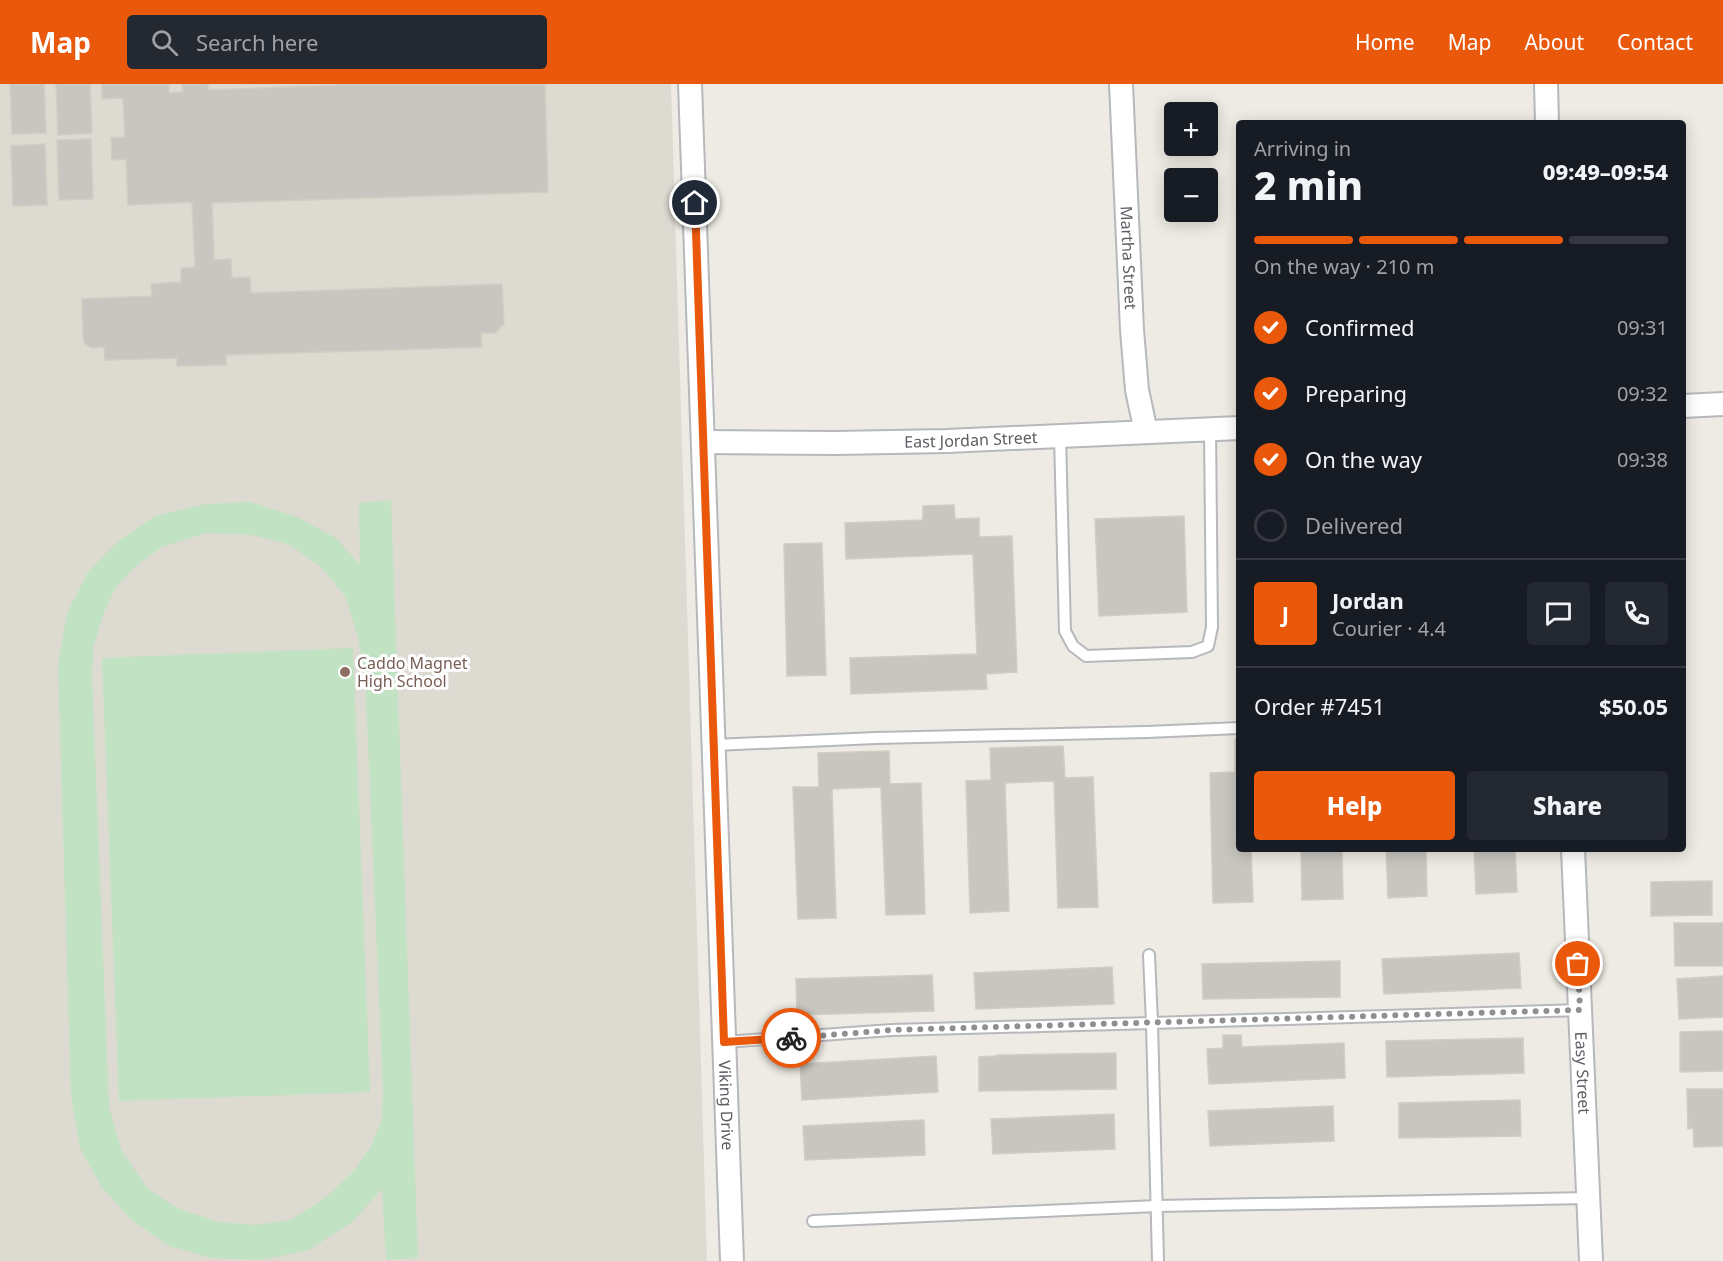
<!DOCTYPE html>
<meta charset="utf-8">
<style>
body{margin:0;font-family:"Noto Sans",sans-serif;background:#242831;color:#f1f3f6;height:100vh;display:flex;flex-direction:column;font-size:22px;white-space:nowrap}
*{box-sizing:border-box;margin:0}
p{font-size:20px;color:#9ea1a6}
.icon{flex:none;width:33px;height:33px;fill:none;stroke:currentColor;stroke-width:2;stroke-linecap:round;stroke-linejoin:round}
.map{position:relative;flex:1;overflow:hidden}
.details{position:absolute;left:1236px;top:36px;width:450px;height:732px;display:flex;flex-direction:column;background:#171b24;border-radius:6px;box-shadow:0 3px 15px #0003}
.details>*{flex:none}
.buttons{position:absolute;left:1164px;top:18px;display:grid;gap:12px}
.buttons a{display:grid;place-items:center;width:54px;height:54px;border-radius:6px;background:#171b24;box-shadow:0 3px 15px #0003;font-size:30px}
.pin{position:absolute;display:grid;place-items:center;width:51px;height:51px;color:#fff;margin:-26px;border:3px solid #fff;border-radius:50%;box-shadow:0 2px 6px #0007}
.courier{position:absolute;display:grid;place-items:center;width:60px;height:60px;margin:-30px;border:4px solid #ea580c;border-radius:50%;background:#fff;color:#222;box-shadow:0 2px 8px #0007}
.overview em{font-style:normal;font-weight:800}
.overview div{display:flex;flex-direction:column-reverse}
.overview{display:flex;align-items:center;justify-content:space-between;height:102px;padding:0 18px}
h1{font-size:39px;font-weight:800;line-height:45px}
.bar{display:grid;grid-template-columns:repeat(4,1fr);gap:9px 6px;align-content:center;height:72px;padding:0 18px}
.bar i{height:8px;border-radius:4px;background:#363941}
.bar .active{background:#ea580c}
.bar p{grid-column:span 4}
.line{display:flex;align-items:center;gap:15px;padding:0 18px;border-top:2px solid #363941}
.line div{flex:1}
.round{display:grid;place-items:center;flex:none;width:63px;height:63px;border-radius:6px;background:#242831}
ol{padding:0 18px;list-style:none}
li{display:flex;align-items:center;gap:18px;height:66px}
li p{margin-inline-start:auto}
li .icon{padding:6px;border-radius:50%;background:#ea580c;color:#fff;stroke-width:4}
li:last-child{color:#9ea1a6}
li i{width:33px;height:33px;border:3px solid #363941;border-radius:50%}
.primary-button{display:flex;gap:12px;margin-top:auto;padding:12px 18px}
.primary-button a{flex:1;height:69px;border-radius:6px;background:#ea580c;color:#fff;font-size:24px;font-weight:800;line-height:69px;text-align:center}
.primary-button a+a{background:#242831;color:#f1f3f6}
header{display:flex;align-items:center;gap:36px;box-sizing:border-box;height:84px;padding:0 30px;background:#ea580c;color:#fff}
header strong{font-size:28px}
nav{display:flex;gap:33px;margin-inline-start:auto;font-size:21px}
.search{width:420px;height:54px;background:#242831;display:flex;align-items:center;gap:15px;box-sizing:border-box;padding:0 21px;border-radius:6px;color:#9ea1a6;font-size:22px}
.map>svg:first-child{display:block}
.education{fill:#dcdad1}
.green{fill:#c2e2c4;fill-rule:evenodd}
.building{fill:#c8c6c0;stroke:#d1cdc2;stroke-width:1.5}
.lines{fill:none;stroke-linecap:round;stroke-linejoin:round}
.service-casing{stroke:#b6b8bc;stroke-width:14}
.minor-casing{stroke:#b6b8bc;stroke-width:26}
.service{stroke:#fff;stroke-width:10}
.minor{stroke:#fff;stroke-width:22}
.done{stroke:#8e8f90;stroke-width:6;stroke-dasharray:0 10.8}
.route{stroke:#ea580c;stroke-width:8}
.education-dot{fill:#8d6e63;stroke:#fff;stroke-width:2}
.labels{text-anchor:middle;dominant-baseline:central;stroke-width:6;stroke-linejoin:round;paint-order:stroke}
.street-label{font-size:16px;fill:#5b5e63;stroke:#fff}
.education-label{font-size:16px;fill:#785e54;stroke:#fff;text-anchor:start}
</style>
<header>
<strong>Map</strong>
<div class="search"><svg class="icon" aria-label="search" viewBox="0 0 24 24"><circle cx="10" cy="10" r="6"/><path d="M15 15l6 6"/></svg>Search here</div>
<nav><a>Home</a><a>Map</a><a>About</a><a>Contact</a></nav>
</header>
<div class="map">
<svg width="1723" height="1177" viewBox="0 0 1723 1177">
<rect width="100%" height="100%" fill="#edebe3"/>
<path class="education" d="M 0,0 L 671,0 L 707,1177 L 0,1177 Z"/>
<path class="green" d="M 391,416 L 418,1174 L 386,1176 L 382,1105 L 352,1138 L 309,1166 L 261,1176 L 212,1174 L 169,1162 L 130,1135 L 101,1102 L 80,1064 L 71,1012 L 58,581 L 67,529 L 88,488 L 117,458 L 155,432 L 206,420 L 250,418 L 297,433 L 336,454 L 360,481 L 359,419 ZM 206,449 L 251,451 L 288,460 L 320,482 L 345,512 L 358,553 L 365,591 L 383,1006 L 382,1034 L 371,1062 L 354,1087 L 325,1114 L 290,1136 L 256,1141 L 218,1138 L 177,1124 L 148,1105 L 122,1067 L 109,1023 L 92,593 L 93,564 L 104,528 L 116,503 L 136,482 L 162,463 Z
M 353,564 L 370,1008 L 119,1017 L 102,574 Z"/>
<path class="building" d="M 10,0 L 44,0 L 46,49 L 12,50 Z
M 56,0 L 90,0 L 92,49 L 58,51 Z
M 102,0 L 169,0 L 169,9 L 183,8 L 182,0 L 208,0 L 208,6 L 366,0 L 545,0 L 548,108 L 212,119 L 214,176 L 231,175 L 232,194 L 250,193 L 251,209 L 502,200 L 504,240 L 495,249 L 481,249 L 482,263 L 226,271 L 226,281 L 177,282 L 177,274 L 105,276 L 104,263 L 92,264 L 85,260 L 83,253 L 82,215 L 152,212 L 151,200 L 181,198 L 181,184 L 195,183 L 192,118 L 128,121 L 126,75 L 112,76 L 111,54 L 125,53 L 123,14 L 102,15 Z
M 91,55 L 93,115 L 59,116 L 57,56 Z
M 45,60 L 47,121 L 13,122 L 11,62 Z
M 954,421 L 955,435 L 979,434 L 979,453 L 1012,452 L 1017,588 L 986,590 L 987,605 L 851,610 L 850,574 L 977,570 L 973,470 L 846,475 L 845,439 L 923,436 L 923,422 Z
M 1184,432 L 1187,528 L 1099,532 L 1095,435 Z
M 822,459 L 826,591 L 787,592 L 784,460 Z
M 1239,654 L 1239,765 L 1251,765 L 1253,818 L 1213,819 L 1210,689 L 1235,688 L 1235,655 Z
M 1063,662 L 1065,694 L 1093,693 L 1098,823 L 1058,824 L 1054,697 L 1005,699 L 1009,827 L 970,829 L 966,697 L 991,696 L 990,664 Z
M 889,667 L 890,700 L 921,699 L 925,830 L 886,831 L 881,703 L 832,705 L 836,834 L 798,835 L 793,703 L 819,703 L 818,669 Z
M 1301,765 L 1342,765 L 1343,815 L 1302,816 Z
M 1386,765 L 1426,765 L 1427,812 L 1388,814 Z
M 1474,765 L 1515,765 L 1517,808 L 1476,810 Z
M 1712,797 L 1712,831 L 1651,832 L 1651,798 Z
M 1674,839 L 1723,839 L 1723,882 L 1675,882 Z
M 1519,869 L 1521,904 L 1384,910 L 1382,875 Z
M 1340,877 L 1340,913 L 1203,915 L 1202,880 Z
M 1112,883 L 1114,920 L 976,925 L 974,889 Z
M 932,891 L 934,927 L 797,931 L 796,895 Z
M 1723,892 L 1723,933 L 1679,935 L 1677,895 Z
M 1723,947 L 1723,987 L 1680,988 L 1680,948 Z
M 1223,951 L 1241,951 L 1242,963 L 1344,959 L 1345,994 L 1209,1000 L 1207,965 L 1223,964 Z
M 1523,954 L 1524,989 L 1387,993 L 1386,957 Z
M 1116,969 L 1116,1005 L 979,1007 L 979,973 L 997,972 L 997,971 Z
M 936,972 L 938,1008 L 802,1016 L 800,980 Z
M 1687,1005 L 1723,1005 L 1723,1062 L 1694,1063 L 1693,1044 L 1688,1045 Z
M 1520,1016 L 1521,1052 L 1399,1054 L 1399,1019 Z
M 1333,1022 L 1334,1057 L 1210,1062 L 1208,1027 Z
M 1114,1030 L 1115,1065 L 993,1070 L 991,1035 Z
M 924,1036 L 925,1071 L 805,1076 L 803,1042 Z"/>
<g class="lines">
<defs>
<path id="service" d="M 1060,352 L 1065,547 L 1073,562 L 1086,572 L 1192,568 L 1208,562 L 1212,543 L 1210,345
M 714,661 L 876,654 L 1147,648 L 1239,644
M 724,958 L 892,946 L 1152,939 L 1149,871
M 813,1137 L 1157,1122 L 1588,1114
M 1158,1177 L 1152,939 L 1580,926"/>
<g id="minor">
<path id="s1" d="M 690,0 L 732,1177"/>
<path id="s2" d="M 1121,0 L 1132,246 L 1137,306 L 1146,348"/>
<path d="M 1546,0 L 1547,39"/>
<path d="M 1683,322 L 1723,320"/>
<path id="s3" d="M 703,358 L 835,359 L 947,357 L 1239,344"/>
<path id="s4" d="M 1573,765 L 1591,1177"/>
</g>
</defs>
<use href="#service" class="service-casing"/>
<use href="#minor" class="minor-casing"/>
<use href="#service" class="service"/>
<use href="#minor" class="minor"/>
</g>
<g class="lines">
<path class="done" d="M 791,954 L 892,946 L 1580,926 L 1578,880"/>
<path class="route" d="M 695,119 L 724,958 L 791,954"/>
</g>
<circle class="education-dot" cx="345" cy="588" r="6"/>
<g class="labels">
<g class="street-label">
<text stroke="none"><textPath href="#s2" startOffset="174">Martha Street</textPath></text>
<text stroke="none"><textPath href="#s3" startOffset="268">East Jordan Street</textPath></text>
<text stroke="none"><textPath href="#s4" startOffset="224">Easy Street</textPath></text>
<text stroke="none"><textPath href="#s1" startOffset="1022">Viking Drive</textPath></text>
</g>
<g class="education-label">
<text x="357" y="579">Caddo Magnet<tspan x="357" dy="18">High School</tspan></text>
</g>
</g>
</svg>
<div class="buttons">
<a>+</a>
<a>−</a>
</div>
<div class="pin" style="left:1578px;top:880px;background:#ea580c"><svg class="icon" aria-label="bag" viewBox="0 0 24 24"><path d="M5 8h14l-1 12H6zM9 8a3 3 0 0 1 6 0"/></svg></div>
<div class="pin" style="left:695px;top:119px;background:#1f2937"><svg class="icon" aria-label="home" viewBox="0 0 24 24"><path d="M3 11l9-7 9 7M6 9v11h12V9"/></svg></div>
<div class="courier" style="left:791px;top:954px"><svg class="icon" aria-label="bike" viewBox="0 0 24 24"><circle cx="6" cy="16" r="4"/><circle cx="18" cy="16" r="4"/><path d="M6 16l4-8h5l3 8M10 8l3 8H6M13 5h3"/></svg></div>
<section class="details">
<div class="overview"><div><h1>2 min</h1><p>Arriving in</p></div><em>09:49–09:54</em></div>
<div class="bar"><i class="active"></i><i class="active"></i><i class="active"></i><i></i><p>On the way · 210 m</p></div>
<ol>
<li><svg class="icon" aria-label="check" viewBox="0 0 24 24"><path d="M5 12l5 5 9-10"/></svg>Confirmed<p>09:31</p></li>
<li><svg class="icon" aria-label="check" viewBox="0 0 24 24"><path d="M5 12l5 5 9-10"/></svg>Preparing<p>09:32</p></li>
<li><svg class="icon" aria-label="check" viewBox="0 0 24 24"><path d="M5 12l5 5 9-10"/></svg>On the way<p>09:38</p></li>
<li><i></i>Delivered</li>
</ol>
<div class="line" style="height:108px"><b class="round" style="background:#ea580c;color:#fff">J</b><div><b>Jordan</b><p>Courier · 4.4</p></div><a class="round"><svg class="icon" aria-label="chat" viewBox="0 0 24 24"><path d="M4 5h16v11H9l-5 4z"/></svg></a><a class="round"><svg class="icon" aria-label="phone" viewBox="0 0 24 24"><path d="M5 4h4l2 5-3 2q2 4 5 5l2-3 5 2v4C11 20 4 13 5 4z"/></svg></a></div>
<div class="line" style="height:78px"><div>Order #7451</div><b>$50.05</b></div>
<div class="primary-button"><a>Help</a><a>Share</a></div>
</section>
</div>
